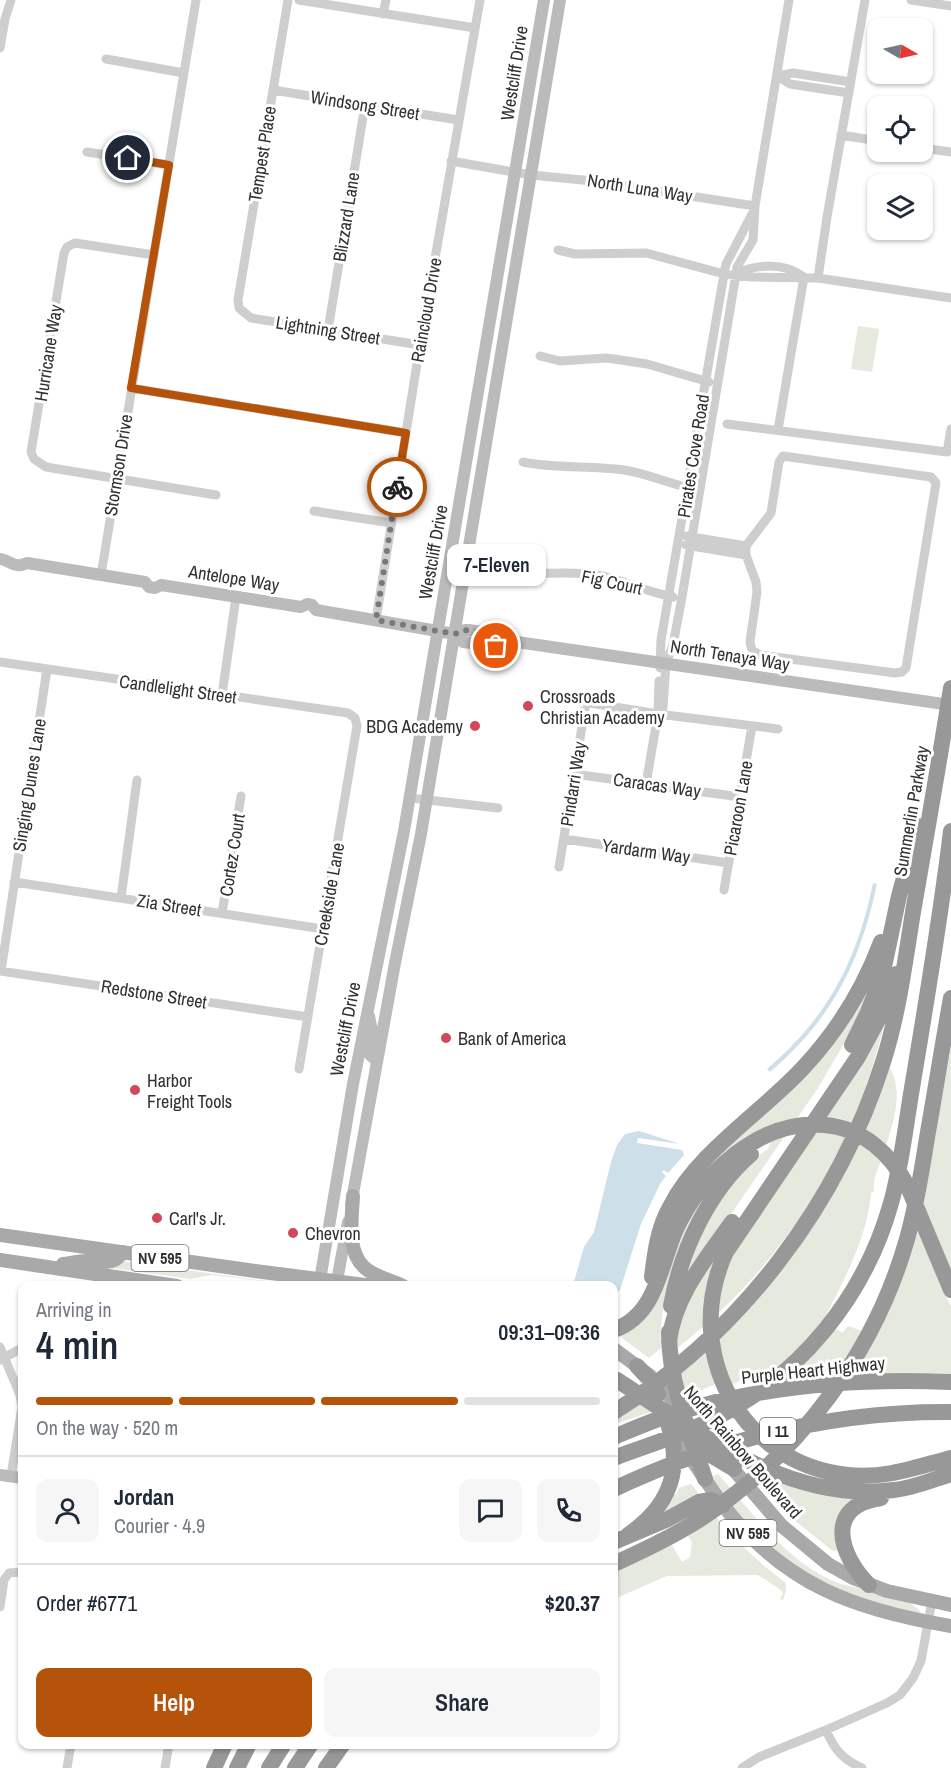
<!DOCTYPE html>
<meta charset="utf-8">
<style>
body{margin:0;font-family:"Archivo Narrow",sans-serif;background:#f6f6f7;color:#1f2937;height:100vh;display:flex;flex-direction:column;font-size:22px;white-space:nowrap}
*{box-sizing:border-box;margin:0}
p{font-size:20px;color:#747a83}
.icon{flex:none;width:33px;height:33px;fill:none;stroke:currentColor;stroke-width:2;stroke-linecap:round;stroke-linejoin:round}
.map{position:relative;flex:1;overflow:hidden}
.drawer{position:absolute;left:18px;top:1281px;width:600px;height:468px;display:flex;flex-direction:column;background:#fff;border-radius:12px;box-shadow:0 2px 4px #0004}
.drawer>*{flex:none}
.needle{width:39px;rotate:99deg}
.fabs{position:absolute;left:867px;top:18px;display:grid;gap:12px}
.fabs a{display:grid;place-items:center;width:66px;height:66px;border-radius:12px;background:#fff;box-shadow:0 2px 4px #0004;font-size:30px}
.pin{position:absolute;display:grid;place-items:center;width:51px;height:51px;color:#fff;margin:-26px;border:3px solid #fff;border-radius:50%;box-shadow:0 2px 6px #0007}
.courier{position:absolute;display:grid;place-items:center;width:60px;height:60px;margin:-30px;border:4px solid #b45309;border-radius:50%;background:#fff;color:#222;box-shadow:0 2px 8px #0007}
.bubble{position:absolute;height:42px;border-radius:12px;background:#fff;box-shadow:0 2px 4px #0004;font-size:20px;font-weight:600;line-height:42px;text-align:center}
.head em{font-style:normal;font-weight:600}
.head div{display:flex;flex-direction:column-reverse}
.head{display:flex;align-items:center;justify-content:space-between;height:102px;padding:0 18px}
h1{font-size:39px;font-weight:600;line-height:45px}
.bar{display:grid;grid-template-columns:repeat(4,1fr);gap:9px 6px;align-content:center;height:72px;padding:0 18px}
.bar i{height:8px;border-radius:4px;background:#e0e1e3}
.bar .active{background:#b45309}
.bar p{grid-column:span 4}
.line{display:flex;align-items:center;gap:15px;padding:0 18px;border-top:2px solid #e0e1e3}
.line div{flex:1}
.round{display:grid;place-items:center;flex:none;width:63px;height:63px;border-radius:12px;background:#f6f6f7}
.primary-button{display:flex;gap:12px;margin-top:auto;padding:12px 18px}
.primary-button a{flex:1;height:69px;border-radius:12px;background:#b45309;color:#fff;font-size:24px;font-weight:600;line-height:69px;text-align:center}
.primary-button a+a{background:#f6f6f7;color:#1f2937}
.map>svg:first-child{display:block}
.green{fill:#e5e9de}
.water{fill:#cddfe8}
.lines{fill:none;stroke-linecap:round;stroke-linejoin:round}
.street{stroke:#cecece;stroke-width:9}
.secondary{stroke:#bbb;stroke-width:12}
.primary{stroke:#a9a9a9;stroke-width:14}
.highway{stroke:#989898;stroke-width:16}
.done{stroke:#797979;stroke-width:6;stroke-dasharray:0 10.8}
.route{stroke:#b45309;stroke-width:8}
.poi-dot{fill:#d34858;stroke:#fff;stroke-width:2}
.labels{text-anchor:middle;dominant-baseline:central;stroke-width:6;stroke-linejoin:round;paint-order:stroke}
.shield{fill:#fff;stroke:#6f6f6f;stroke-width:1.5}
.shield-label{font-size:16px;font-weight:bold;fill:#313131}
.street-label{font-size:18px;fill:#313131;stroke:#fff}
.poi-label{font-size:18px;fill:#313131;stroke:#fff;text-anchor:start}
</style>
<div class="map">
<svg width="951" height="1768" viewBox="0 0 951 1768">
<rect width="100%" height="100%" fill="#fff"/>
<path class="green" d="M 858,326 L 879,329 L 872,372 L 851,369 Z
M 874,974 L 856,1023 L 818,1088 L 682,1285 L 710,1213 L 756,1157 L 768,1149 L 781,1121 C 746,1134 717,1157 693,1185 L 691,1181 L 759,1116 Z
M 884,1025 C 876,1056 867,1086 855,1116 C 850,1129 843,1141 837,1153 C 799,1230 744,1297 676,1349 L 677,1331 L 687,1298 Z
M 951,1046 L 951,1270 L 923,1208 Z
M 889,1067 C 907,1093 889,1136 880,1163 C 876,1173 873,1180 874,1191 L 871,1193 C 867,1238 845,1278 825,1317 L 825,1321 L 842,1333 L 848,1326 L 862,1331 L 919,1227 L 941,1287 L 951,1306 L 951,1374 C 887,1370 824,1377 761,1384 L 777,1370 L 754,1373 L 728,1387 L 716,1384 L 694,1393 L 696,1398 L 614,1424 L 614,1419 L 758,1298 Z
M 704,1195 C 685,1243 657,1295 661,1348 L 649,1358 L 622,1338 L 619,1333 Z
M 122,1261 L 294,1285 L 212,1275 L 190,1279 L 89,1265 Z
M 718,1474 C 753,1513 784,1559 833,1581 C 858,1592 906,1590 922,1614 L 890,1610 L 819,1582 L 773,1551 L 734,1511 L 712,1477 Z
M 767,1477 L 855,1500 L 839,1550 L 833,1551 L 789,1516 L 760,1483 Z
M 691,1484 L 699,1494 L 664,1513 L 673,1494 L 676,1495 L 679,1488 Z
M 710,1509 C 733,1538 757,1562 786,1583 L 786,1591 L 783,1600 L 780,1599 L 783,1593 L 781,1590 L 758,1575 L 667,1576 L 614,1599 L 614,1573 L 672,1545 L 682,1562 L 690,1557 L 692,1542 L 677,1520 Z"/>
<path class="water" d="M 873,883 L 877,884 C 860,963 832,1019 770,1072 L 767,1069 C 828,1017 857,961 873,883 Z
M 639,1131 L 680,1144 L 638,1138 L 637,1143 L 682,1150 L 684,1155 L 668,1173 L 664,1170 L 662,1172 L 666,1176 L 660,1184 L 641,1224 L 620,1290 L 614,1298 L 614,1286 L 573,1285 L 584,1247 L 594,1232 L 611,1162 L 617,1145 L 625,1134 Z"/>
<g class="lines">
<path class="street" d="M 288,0 L 238,300 L 239,308 L 251,318 L 420,345
M 299,0 L 475,28
M 911,0 L 951,6
M 383,14 L 386,0
M 0,48 L 5,19 L 11,0
M 106,59 L 184,73
M 777,76 L 790,84 L 849,93
M 777,76 L 793,73 L 851,82
M 273,90 L 458,120
M 841,135 L 878,141
M 922,148 L 951,152
M 87,152 L 169,165
M 451,161 L 531,175 L 593,181 L 755,206
M 558,250 L 575,254 L 646,253 L 724,274 L 751,277 L 818,278 L 951,298
M 154,255 L 75,243 L 67,247 L 64,253 L 31,452 L 34,459 L 46,467 L 216,495
M 736,274 C 757,264 784,262 804,277
M 818,278 L 827,217 L 865,0
M 328,330 L 365,105
M 540,356 L 560,361 L 606,358 L 621,360 L 647,364 L 709,382
M 131,388 L 406,433
M 727,424 L 947,452 L 951,429
M 778,430 L 804,277
M 783,456 L 931,477 L 936,483 L 906,668 L 902,672 L 895,673 L 760,655 L 752,650 L 750,642 L 757,592 L 756,582 L 746,555 L 746,546 L 771,513 L 779,462 Z
M 523,462 C 556,469 590,465 624,470 C 647,473 668,484 691,488
M 314,511 L 391,523
M 686,536 L 746,546
M 686,545 L 746,555
M 505,571 C 537,577 570,569 602,576 C 626,581 649,593 673,597
M 101,575 L 196,0
M 376,620 L 420,345 L 480,0
M 0,662 L 348,713 L 355,718 L 357,726 L 299,1069
M 660,668 L 661,640 L 724,274 L 726,264 L 752,214
M 222,695 L 236,597
M 559,698 L 658,714 L 778,729
M 658,714 L 663,708 L 666,663 L 673,645 L 682,597 L 736,274 L 737,267 L 753,240 L 755,206 L 789,0
M 574,774 L 740,797
M 646,784 L 658,714 L 659,681
M 410,798 L 498,808
M 564,839 L 729,863
M 559,867 L 586,702
M 14,882 L 323,929
M 724,890 L 752,726
M 121,898 L 137,780
M 222,913 L 241,796
M 0,971 L 308,1017
M 1,971 L 47,669
M 0,1347 L 20,1395 L 22,1407 L 11,1476
M 0,1360 L 22,1348
M 0,1607 L 4,1580 L 9,1573 L 22,1572
M 826,1730 C 834,1749 843,1760 862,1768
M 67,1768 L 71,1744
M 165,1768 L 169,1744
M 742,1768 L 759,1757 L 826,1730 L 887,1703 L 900,1695 L 913,1678 L 921,1661 L 932,1601"/>
<path class="secondary" d="M 0,559 C 12,561 14,569 27,563 L 145,582 L 149,587 L 155,588 L 161,585 L 301,607 L 307,604 L 312,605 L 316,610 L 455,634 L 465,630 L 469,630 L 499,635 L 504,640 L 510,641 L 951,705
M 455,634 L 463,642 L 497,646 L 504,640
M 369,1016 L 372,1031 L 370,1055 L 377,1061
M 351,1205 L 395,963 L 421,834 L 560,0
M 319,1286 L 353,1084 L 404,831 L 544,0
M 336,1286 L 348,1222
M 0,1475 L 22,1478"/>
<path class="primary" d="M 353,1196 C 352,1218 346,1252 365,1268 C 375,1277 391,1280 403,1286
M 0,1235 L 255,1271 L 373,1286
M 0,1260 L 177,1286
M 63,1264 C 71,1263 80,1261 88,1261 C 103,1260 112,1267 123,1252
M 614,1349 L 649,1375 L 682,1409
M 670,1431 C 690,1454 705,1481 723,1505 C 784,1585 855,1610 951,1626
M 727,1462 L 782,1526 L 828,1564 L 853,1578 L 887,1591 L 951,1605"/>
<path class="highway" d="M 896,974 L 878,1020 L 858,1057 L 726,1252 C 681,1349 739,1464 848,1475 C 884,1479 917,1467 951,1458
M 852,1045 L 868,1012 L 882,976 L 899,896 L 918,826
M 652,1277 C 655,1252 658,1228 670,1207 C 697,1153 761,1113 802,1069 C 837,1032 863,990 881,942
M 671,1306 C 681,1250 708,1192 751,1154
M 614,1330 C 657,1315 660,1265 676,1229 C 702,1174 759,1119 824,1125 C 863,1128 891,1154 908,1187 L 951,1290
M 669,1332 C 669,1383 689,1431 705,1479
M 669,1342 C 674,1296 706,1259 732,1222
M 637,1366 L 651,1381 L 658,1394
M 617,1380 C 699,1433 790,1504 894,1490 C 913,1488 932,1480 951,1474
M 614,1412 C 742,1332 839,1203 884,1059 C 899,1011 905,961 913,912 C 926,837 939,763 951,688
M 614,1437 C 633,1429 653,1420 674,1414 C 762,1385 858,1378 951,1382
M 699,1448 L 734,1469
M 614,1458 C 648,1445 683,1435 715,1418 C 801,1375 865,1296 891,1203 C 902,1164 906,1122 913,1082 C 927,998 941,915 951,831
M 614,1489 C 720,1439 833,1411 951,1412
M 628,1535 C 667,1508 683,1474 669,1427
M 614,1542 L 666,1520 L 699,1502 L 711,1500 L 723,1505
M 614,1564 C 644,1550 674,1536 702,1518 C 800,1453 875,1352 907,1239 C 917,1204 922,1168 928,1132 C 936,1087 943,1042 951,998
M 869,1585 C 839,1555 824,1506 881,1498
M 214,1768 L 225,1744
M 237,1768 L 249,1744
M 269,1768 L 284,1744
M 295,1768 L 311,1744
M 326,1768 L 343,1744"/>
</g>
<g class="lines">
<path class="done" d="M 397,487 L 376,620 L 455,634 L 465,630 L 499,635 L 504,640 L 496,646"/>
<path class="route" d="M 128,158 L 169,165 L 131,388 L 406,433 L 397,487"/>
</g>
<g class="poi-dot">
<circle cx="528" cy="706" r="6"/>
<circle cx="475" cy="726" r="6"/>
<circle cx="446" cy="1038" r="6"/>
<circle cx="135" cy="1090" r="6"/>
<circle cx="157" cy="1218" r="6"/>
<circle cx="293" cy="1233" r="6"/>
</g>
<g class="labels">
<g class="shield">
<rect x="131.5" y="1245" width="57" height="26" rx="4.5"/>
<rect x="760" y="1418" width="36" height="26" rx="4.5"/>
<rect x="719.5" y="1520" width="57" height="26" rx="4.5"/>
</g>
<g class="shield-label">
<text x="160" y="1258">NV 595</text>
<text x="778" y="1431">I 11</text>
<text x="748" y="1533">NV 595</text>
</g>
<g class="street-label">
<text transform="translate(514 73) rotate(-81)">Westcliff Drive</text>
<text transform="translate(365 105) rotate(9)">Windsong Street</text>
<text transform="translate(262 154) rotate(-81)">Tempest Place</text>
<text transform="translate(640 188) rotate(9)">North Luna Way</text>
<text transform="translate(346 217) rotate(-81)">Blizzard Lane</text>
<text transform="translate(426 310) rotate(-80)">Raincloud Drive</text>
<text transform="translate(328 330) rotate(9)">Lightning Street</text>
<text transform="translate(48 353) rotate(-81)">Hurricane Way</text>
<text transform="translate(693 456) rotate(-81)">Pirates Cove Road</text>
<text transform="translate(118 465) rotate(-81)">Stormson Drive</text>
<text transform="translate(433 552) rotate(-80)">Westcliff Drive</text>
<text transform="translate(234 578) rotate(9)">Antelope Way</text>
<text transform="translate(612 582) rotate(12)">Fig Court</text>
<text transform="translate(730 655) rotate(9)">North Tenaya Way</text>
<text transform="translate(178 689) rotate(8)">Candlelight Street</text>
<text transform="translate(573 784) rotate(-81)">Pindarri Way</text>
<text transform="translate(29 785) rotate(-81)">Singing Dunes Lane</text>
<text transform="translate(657 785) rotate(8)">Caracas Way</text>
<text transform="translate(738 808) rotate(-80)">Picaroon Lane</text>
<text transform="translate(911 811) rotate(-80)">Summerlin Parkway</text>
<text transform="translate(646 851) rotate(8)">Yardarm Way</text>
<text transform="translate(232 855) rotate(-81)">Cortez Court</text>
<text transform="translate(329 894) rotate(-80)">Creekside Lane</text>
<text transform="translate(169 905) rotate(9)">Zia Street</text>
<text transform="translate(154 994) rotate(9)">Redstone Street</text>
<text transform="translate(345 1029) rotate(-79)">Westcliff Drive</text>
<text transform="translate(813 1370) rotate(-6)">Purple Heart Highway</text>
<text transform="translate(743 1452) rotate(49)">North Rainbow Boulevard</text>
</g>
<g class="poi-label">
<text x="540" y="696">Crossroads<tspan x="540" dy="21">Christian Academy</tspan></text>
<text x="463" y="726" text-anchor="end">BDG Academy</text>
<text x="458" y="1038">Bank of America</text>
<text x="147" y="1080">Harbor<tspan x="147" dy="21">Freight Tools</tspan></text>
<text x="169" y="1218">Carl's Jr.</text>
<text x="305" y="1233">Chevron</text>
</g>
</g>
</svg>
<div class="fabs">
<a><svg class="needle" viewBox="-14 -14 28 28"><path d="M0-13l5 13h-10z" fill="#e53935"/><path d="M0 13l5-13h-10z" fill="#747a83"/></svg></a>
<a><svg class="icon" aria-label="locate" viewBox="0 0 24 24"><circle cx="12" cy="12" r="6"/><path d="M12 2v4M12 18v4M2 12h4M18 12h4"/></svg></a>
<a><svg class="icon" aria-label="layers" viewBox="0 0 24 24"><path d="M12 4l9 5-9 5-9-5zM3 14l9 5 9-5"/></svg></a>
</div>
<div class="pin" style="left:496px;top:646px;background:#ea580c"><svg class="icon" aria-label="bag" viewBox="0 0 24 24"><path d="M5 8h14l-1 12H6zM9 8a3 3 0 0 1 6 0"/></svg></div>
<div class="pin" style="left:128px;top:158px;background:#1f2937"><svg class="icon" aria-label="home" viewBox="0 0 24 24"><path d="M3 11l9-7 9 7M6 9v11h12V9"/></svg></div>
<div class="courier" style="left:397px;top:487px"><svg class="icon" aria-label="bike" viewBox="0 0 24 24"><circle cx="6" cy="16" r="4"/><circle cx="18" cy="16" r="4"/><path d="M6 16l4-8h5l3 8M10 8l3 8H6M13 5h3"/></svg></div>
<div class="bubble" style="left:447px;top:544px;width:99px">7-Eleven</div>
<section class="drawer">
<div class="head"><div><h1>4 min</h1><p>Arriving in</p></div><em>09:31–09:36</em></div>
<div class="bar"><i class="active"></i><i class="active"></i><i class="active"></i><i></i><p>On the way · 520 m</p></div>
<div class="line" style="height:108px"><a class="round"><svg class="icon" aria-label="person" viewBox="0 0 24 24"><circle cx="12" cy="8" r="4"/><path d="M4 21q1-7 8-7t8 7"/></svg></a><div><b>Jordan</b><p>Courier · 4.9</p></div><a class="round"><svg class="icon" aria-label="chat" viewBox="0 0 24 24"><path d="M4 5h16v11H9l-5 4z"/></svg></a><a class="round"><svg class="icon" aria-label="phone" viewBox="0 0 24 24"><path d="M5 4h4l2 5-3 2q2 4 5 5l2-3 5 2v4C11 20 4 13 5 4z"/></svg></a></div>
<div class="line" style="height:78px"><div>Order #6771</div><b>$20.37</b></div>
<div class="primary-button"><a>Help</a><a>Share</a></div>
</section>
</div>
